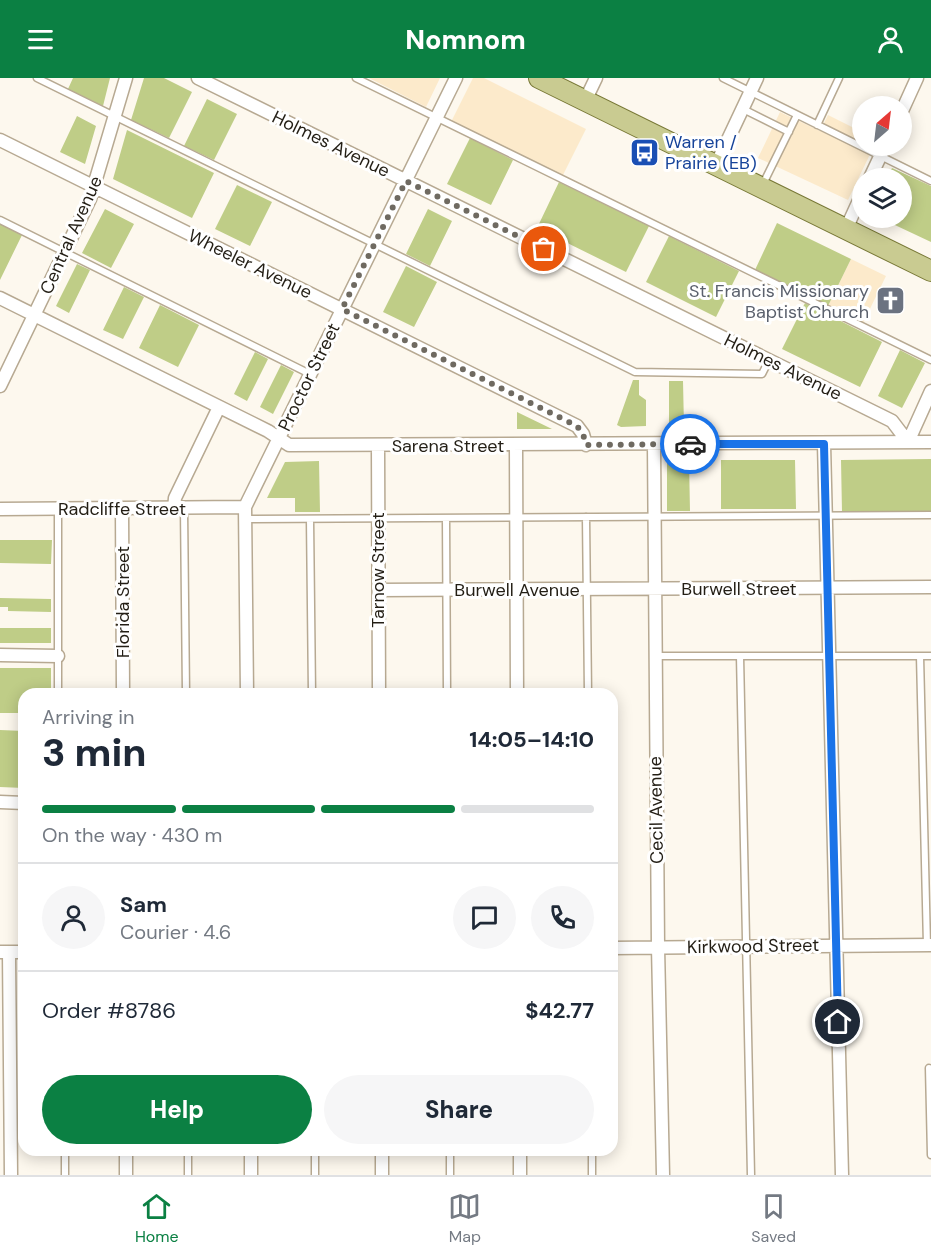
<!DOCTYPE html>
<meta charset="utf-8">
<style>
body{margin:0;font-family:"DM Sans",sans-serif;background:#f6f6f7;color:#1f2937;height:100vh;display:flex;flex-direction:column;font-size:22px;white-space:nowrap}
*{box-sizing:border-box;margin:0}
p{font-size:20px;color:#747a83}
.icon{flex:none;width:33px;height:33px;fill:none;stroke:currentColor;stroke-width:2;stroke-linecap:round;stroke-linejoin:round}
.map{position:relative;flex:1;overflow:hidden}
.sheet{position:absolute;left:18px;top:610px;width:600px;height:468px;display:flex;flex-direction:column;background:#fff;border-radius:18px;box-shadow:0 3px 15px #0003}
.sheet>*{flex:none}
.needle{width:39px;rotate:28deg}
.tools{position:absolute;left:852px;top:18px;display:grid;gap:12px}
.tools a{display:grid;place-items:center;width:60px;height:60px;border-radius:50%;background:#fff;box-shadow:0 3px 15px #0003;font-size:30px}
.pin{position:absolute;display:grid;place-items:center;width:51px;height:51px;color:#fff;margin:-26px;border:3px solid #fff;border-radius:50%;box-shadow:0 2px 6px #0007}
.courier{position:absolute;display:grid;place-items:center;width:60px;height:60px;margin:-30px;border:4px solid #1a73e8;border-radius:50%;background:#fff;color:#222;box-shadow:0 2px 8px #0007}
.headline em{font-style:normal;font-weight:800}
.headline div{display:flex;flex-direction:column-reverse}
.headline{display:flex;align-items:center;justify-content:space-between;height:102px;padding:0 24px}
h1{font-size:39px;font-weight:800;line-height:45px}
.bar{display:grid;grid-template-columns:repeat(4,1fr);gap:9px 6px;align-content:center;height:72px;padding:0 24px}
.bar i{height:8px;border-radius:4px;background:#e0e1e3}
.bar .selected{background:#0b8043}
.bar p{grid-column:span 4}
.line{display:flex;align-items:center;gap:15px;padding:0 24px;border-top:2px solid #e0e1e3}
.line div{flex:1}
.round{display:grid;place-items:center;flex:none;width:63px;height:63px;border-radius:32px;background:#f6f6f7}
.button{display:flex;gap:12px;margin-top:auto;padding:12px 24px}
.button a{flex:1;height:69px;border-radius:36px;background:#0b8043;color:#fff;font-size:24px;font-weight:800;line-height:69px;text-align:center}
.button a+a{background:#f6f6f7;color:#1f2937}
header{display:flex;justify-content:space-between;align-items:center;height:78px;padding:0 24px;background:#0b8043;color:#fff;font-size:27px;font-weight:800}
.menu{display:flex;justify-content:space-around;align-items:center;height:84px;border-top:2px solid #e0e1e3;background:#fff;font-size:16px;color:#747a83}
.menu a{display:grid;justify-items:center;gap:3px}
.menu .selected{color:#0b8043}
.map>svg:first-child{display:block}
.built{fill:#fceacb}
.green{fill:#bfcd87}
.lines{fill:none;stroke-linecap:round;stroke-linejoin:round}
.lane-casing{stroke:#b7a992;stroke-width:9}
.street-casing{stroke:#b7a992;stroke-width:15}
.primary-casing{stroke:#787836;stroke-width:22}
.lane{stroke:#fff;stroke-width:6}
.street{stroke:#fff;stroke-width:12}
.primary{stroke:#c9cb91;stroke-width:20}
.done{stroke:#6f6a61;stroke-width:6;stroke-dasharray:0 10.8}
.route{stroke:#1a73e8;stroke-width:8}
.labels{text-anchor:middle;dominant-baseline:central;stroke-width:6;stroke-linejoin:round;paint-order:stroke}
.transit-label{font-size:18px;fill:#164399;stroke:#fff;text-anchor:start}
.street-label{font-size:18px;fill:#231e15;stroke:#fff}
.worship-label{font-size:18px;fill:#5b616d;stroke:#fff;text-anchor:end}
</style>
<header><svg class="icon" aria-label="menu" viewBox="0 0 24 24"><path d="M4 6h16M4 12h16M4 18h16"/></svg>Nomnom<svg class="icon" aria-label="person" viewBox="0 0 24 24"><circle cx="12" cy="8" r="4"/><path d="M4 21q1-7 8-7t8 7"/></svg></header>
<div class="map">
<svg width="931" height="1097" viewBox="0 0 931 1097">
<rect width="100%" height="100%" fill="#fdf8ee"/>
<path class="built" d="M 369,0 L 440,0 L 426,29 Z
M 473,0 L 484,0 L 586,51 L 562,99 L 451,44 Z
M 780,34 L 820,53 L 828,37 L 862,54 L 862,68 L 874,68 L 848,122 L 758,80 Z
M 851,181 L 886,198 L 863,245 L 828,228 Z"/>
<path class="green" d="M 73,0 L 110,0 L 103,28 L 68,11 Z
M 144,0 L 164,0 L 192,14 L 169,60 L 131,42 Z
M 207,21 L 237,36 L 214,82 L 184,68 Z
M 77,38 L 96,48 L 85,86 L 60,74 Z
M 127,52 L 214,95 L 192,140 L 113,101 Z
M 470,60 L 513,82 L 491,127 L 447,106 Z
M 892,90 L 931,108 L 931,164 L 880,140 L 902,140 L 902,100 L 887,100 Z
M 559,104 L 649,148 L 626,194 L 537,150 Z
M 237,107 L 272,124 L 250,168 L 215,151 Z
M 105,131 L 134,146 L 111,190 L 82,175 Z
M 428,131 L 452,143 L 430,188 L 406,176 Z
M 777,145 L 851,181 L 828,228 L 755,192 Z
M 0,146 L 22,157 L 0,202 Z
M 669,158 L 739,193 L 716,239 L 646,204 Z
M 77,186 L 90,192 L 69,235 L 56,228 Z
M 406,188 L 437,204 L 414,249 L 383,234 Z
M 124,209 L 144,219 L 123,261 L 103,252 Z
M 805,225 L 882,264 L 860,309 L 782,271 Z
M 160,227 L 199,247 L 178,289 L 139,270 Z
M 900,272 L 925,285 L 902,330 L 878,318 Z
M 255,274 L 268,281 L 247,323 L 234,316 Z
M 281,287 L 294,294 L 273,336 L 260,329 Z
M 633,302 L 639,302 L 639,317 L 646,322 L 646,348 L 621,349 L 617,347 Z
M 669,303 L 683,303 L 684,349 L 669,349 Z
M 517,334 L 552,351 L 517,351 Z
M 931,381 L 931,433 L 842,434 L 841,382 Z
M 667,382 L 689,382 L 690,433 L 667,433 Z
M 721,382 L 795,382 L 796,431 L 721,431 Z
M 319,383 L 320,434 L 295,434 L 295,420 L 267,420 L 285,384 Z
M 0,462 L 52,462 L 51,486 L 0,485 Z
M 0,520 L 51,521 L 51,534 L 8,533 L 8,529 L 0,529 Z
M 0,550 L 51,550 L 51,565 L 0,565 Z
M 0,590 L 51,590 L 51,616 L 24,616 L 24,635 L 0,635 Z
M 0,652 L 24,653 L 24,710 L 0,709 Z"/>
<g class="lines">
<defs>
<path id="lane" d="M 37,0 L 635,294 L 762,296 L 769,282
M 356,0 L 931,282
M 723,0 L 931,103
M 743,31 L 789,54
M 817,47 L 839,0
M 763,106 L 797,37
M 0,142 L 310,296
M 58,431 L 58,616
M 184,431 L 186,616
M 586,439 L 588,616
M 446,440 L 447,616
M 246,441 L 931,437
M 310,441 L 312,616
M 656,578 L 931,578
M 740,578 L 751,1097
M 920,578 L 927,867
M 929,990 L 931,1077
M 65,1072 L 65,1097
M 188,1072 L 188,1097
M 315,1072 L 315,1097
M 450,1072 L 450,1097
M 592,1072 L 592,1097"/>
<path id="street" d="M 198,0 L 892,343 L 908,364
M 585,23 L 596,0
M 902,33 L 917,0
M 0,62 L 577,348 L 583,356 L 586,367
M 716,87 L 757,0
M 870,100 L 885,68
M 846,151 L 862,116
M 0,220 L 268,353 L 289,367 L 931,364
M 0,308 L 90,121 L 126,0
M 908,364 L 931,313
M 654,366 L 658,869 L 663,1097
M 824,366 L 842,1097
M 378,368 L 379,616
M 516,368 L 517,616
M 0,431 L 245,429
M 122,431 L 123,616
M 174,431 L 175,420 L 219,329
M 379,512 L 931,509
M 0,577 L 58,578
M 247,616 L 245,429 L 456,0
M 0,724 L 24,725
M 612,870 L 931,867
M 0,874 L 24,874
M 9,874 L 11,1097
M 126,1072 L 126,1097
M 251,1072 L 251,1097
M 382,1072 L 382,1097
M 520,1072 L 520,1097"/>
<path id="primary" d="M 539,0 L 931,193"/>
</defs>
<use href="#lane" class="lane-casing"/>
<use href="#street" class="street-casing"/>
<use href="#primary" class="primary-casing"/>
<use href="#lane" class="lane"/>
<use href="#street" class="street"/>
<use href="#primary" class="primary"/>
</g>
<g class="lines">
<path class="done" d="M 544,171 L 406,103 L 342,231 L 577,348 L 583,356 L 586,367 L 690,366"/>
<path class="route" d="M 690,366 L 824,366 L 838,944"/>
</g>
<defs>
<symbol id="bus-square" viewBox="-11 -11 22 22"><rect x="-9" y="-9" width="18" height="18" rx="4" fill="#1a4fb4" stroke="#fff"/><path d="M-5-6H5V4H4V6H2V4H-2V6H-4V4H-5ZM-3.5-4V0h7V-4ZM-3.5 1.2v1.5H-2V1.2ZM2 1.2v1.5H3.5V1.2Z" fill="#fff"/></symbol>
<symbol id="church-square" viewBox="-11 -11 22 22"><rect x="-9" y="-9" width="18" height="18" rx="4" fill="#6b7280" stroke="#fff"/><path d="M-1.2-6h2.4v3.5h3.3v2.4h-3.3V6h-2.4V-.1h-3.3v-2.4h3.3Z" fill="#fff"/></symbol>
</defs>
<g fill-rule="evenodd">
<use href="#bus-square" x="628" y="58" width="33" height="33"/>
<use href="#church-square" x="874" y="206" width="33" height="33"/>
</g>
<g class="labels">
<g class="transit-label">
<text x="665" y="64">Warren /<tspan x="665" dy="21">Prairie (EB)</tspan></text>
</g>
<g class="street-label">
<text transform="translate(331 66) rotate(26)">Holmes Avenue</text>
<text transform="translate(71 157) rotate(-66)">Central Avenue</text>
<text transform="translate(250 186) rotate(26)">Wheeler Avenue</text>
<text transform="translate(783 289) rotate(26)">Holmes Avenue</text>
<text transform="translate(309 299) rotate(-64)">Proctor Street</text>
<text x="448" y="368">Sarena Street</text>
<text x="122" y="431">Radcliffe Street</text>
<text transform="translate(378 492) rotate(-90)">Tarnow Street</text>
<text x="739" y="511">Burwell Street</text>
<text x="517" y="512">Burwell Avenue</text>
<text transform="translate(123 524) rotate(-90)">Florida Street</text>
<text transform="translate(656 732) rotate(-91)">Cecil Avenue</text>
<text transform="translate(753 868) rotate(-1)">Kirkwood Street</text>
</g>
<g class="worship-label">
<text x="869" y="213">St. Francis Missionary<tspan x="869" dy="21">Baptist Church</tspan></text>
</g>
</g>
</svg>
<div class="tools">
<a><svg class="needle" viewBox="-14 -14 28 28"><path d="M0-13l5 13h-10z" fill="#e53935"/><path d="M0 13l5-13h-10z" fill="#747a83"/></svg></a>
<a><svg class="icon" aria-label="layers" viewBox="0 0 24 24"><path d="M12 4l9 5-9 5-9-5zM3 14l9 5 9-5"/></svg></a>
</div>
<div class="pin" style="left:544px;top:171px;background:#ea580c"><svg class="icon" aria-label="bag" viewBox="0 0 24 24"><path d="M5 8h14l-1 12H6zM9 8a3 3 0 0 1 6 0"/></svg></div>
<div class="pin" style="left:838px;top:944px;background:#1f2937"><svg class="icon" aria-label="home" viewBox="0 0 24 24"><path d="M3 11l9-7 9 7M6 9v11h12V9"/></svg></div>
<div class="courier" style="left:690px;top:366px"><svg class="icon" aria-label="car" viewBox="0 0 24 24"><path d="M5 17H2v-5l4-1 3-4h7l3 4 3 1v5h-3M9 17h6M6 11h13"/><circle cx="7" cy="17" r="2"/><circle cx="17" cy="17" r="2"/></svg></div>
<section class="sheet">
<div class="headline"><div><h1>3 min</h1><p>Arriving in</p></div><em>14:05–14:10</em></div>
<div class="bar"><i class="selected"></i><i class="selected"></i><i class="selected"></i><i></i><p>On the way · 430 m</p></div>
<div class="line" style="height:108px"><a class="round"><svg class="icon" aria-label="person" viewBox="0 0 24 24"><circle cx="12" cy="8" r="4"/><path d="M4 21q1-7 8-7t8 7"/></svg></a><div><b>Sam</b><p>Courier · 4.6</p></div><a class="round"><svg class="icon" aria-label="chat" viewBox="0 0 24 24"><path d="M4 5h16v11H9l-5 4z"/></svg></a><a class="round"><svg class="icon" aria-label="phone" viewBox="0 0 24 24"><path d="M5 4h4l2 5-3 2q2 4 5 5l2-3 5 2v4C11 20 4 13 5 4z"/></svg></a></div>
<div class="line" style="height:78px"><div>Order #8786</div><b>$42.77</b></div>
<div class="button"><a>Help</a><a>Share</a></div>
</section>
</div>
<nav class="menu">
<a class="selected"><svg class="icon" aria-label="home" viewBox="0 0 24 24"><path d="M3 11l9-7 9 7M6 9v11h12V9"/></svg>Home</a>
<a><svg class="icon" aria-label="map" viewBox="0 0 24 24"><path d="M3 6l6-2 6 2 6-2v14l-6 2-6-2-6 2zM9 4v14M15 6v14"/></svg>Map</a>
<a><svg class="icon" aria-label="saved" viewBox="0 0 24 24"><path d="M7 4h10v16l-5-4-5 4z"/></svg>Saved</a>
</nav>
